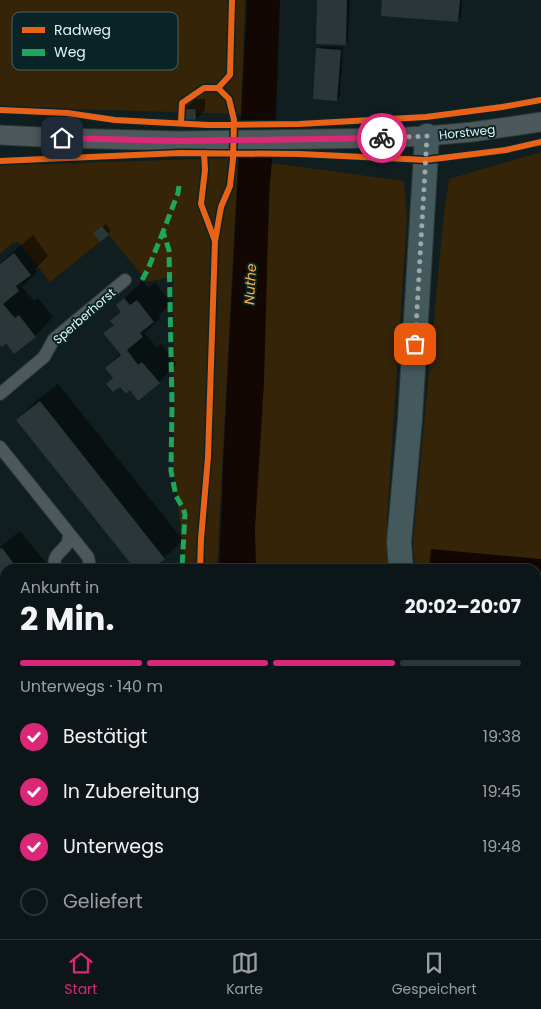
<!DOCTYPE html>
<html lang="de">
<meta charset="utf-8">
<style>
body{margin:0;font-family:Poppins,sans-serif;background:#1a2325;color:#f1f3f6;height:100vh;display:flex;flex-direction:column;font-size:19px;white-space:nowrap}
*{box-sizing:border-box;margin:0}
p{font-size:16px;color:#9a9fa2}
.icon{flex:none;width:28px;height:28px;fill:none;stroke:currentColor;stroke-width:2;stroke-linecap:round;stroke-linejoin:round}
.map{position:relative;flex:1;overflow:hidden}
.panel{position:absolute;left:0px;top:564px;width:541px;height:376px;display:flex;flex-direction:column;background:#0c1618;border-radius:15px 15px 0 0;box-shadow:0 2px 8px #0003,0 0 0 1px #2c3537}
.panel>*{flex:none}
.pin{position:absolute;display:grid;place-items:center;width:42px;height:42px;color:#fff;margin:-21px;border-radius:10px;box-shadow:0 2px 8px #0006}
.courier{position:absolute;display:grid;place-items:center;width:50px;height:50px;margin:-25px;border:4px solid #db2777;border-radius:50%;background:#fff;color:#222;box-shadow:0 1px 6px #0007}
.overview em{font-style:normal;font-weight:700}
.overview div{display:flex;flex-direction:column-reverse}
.overview{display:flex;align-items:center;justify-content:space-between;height:85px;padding:0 20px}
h1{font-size:32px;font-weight:700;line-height:38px}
.bar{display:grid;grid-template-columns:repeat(4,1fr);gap:8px 5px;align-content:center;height:60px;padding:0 20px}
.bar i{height:6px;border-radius:4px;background:#2c3537}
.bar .selected{background:#db2777}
.bar p{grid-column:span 4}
ol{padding:0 20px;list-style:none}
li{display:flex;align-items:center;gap:15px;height:55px}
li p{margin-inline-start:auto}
li .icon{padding:5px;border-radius:50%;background:#db2777;color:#fff;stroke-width:4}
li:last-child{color:#9a9fa2}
li i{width:28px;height:28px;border:2px solid #2c3537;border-radius:50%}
.tab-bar{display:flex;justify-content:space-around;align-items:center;height:70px;border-top:1px solid #2c3537;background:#0c1618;font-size:14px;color:#9a9fa2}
.tab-bar a{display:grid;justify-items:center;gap:2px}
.tab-bar .selected{color:#db2777}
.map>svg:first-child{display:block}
.green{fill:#352408}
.water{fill:#130703}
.pier{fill:#101e20}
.shadow{fill:#0007}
.building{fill:#2b3638}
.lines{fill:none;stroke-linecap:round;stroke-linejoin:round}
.street-casing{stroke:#2d3738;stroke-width:14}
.secondary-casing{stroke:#2d3738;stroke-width:21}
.highway-casing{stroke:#2d3738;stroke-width:26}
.street{stroke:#4d585a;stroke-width:12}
.secondary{stroke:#4d585a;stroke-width:19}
.highway{stroke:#44595c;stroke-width:24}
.quiet{stroke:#20a55d;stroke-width:5;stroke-dasharray:10 5;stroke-linecap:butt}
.cycleway-casing{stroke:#092427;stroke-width:9}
.cycleway{stroke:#ea6118;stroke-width:6}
.done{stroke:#9aa8aa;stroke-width:5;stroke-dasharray:0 9}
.route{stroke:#db2777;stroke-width:6}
.labels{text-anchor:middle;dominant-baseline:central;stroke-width:4;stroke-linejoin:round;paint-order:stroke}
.street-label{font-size:12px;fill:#e4f3f5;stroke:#092427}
.water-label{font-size:14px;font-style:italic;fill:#f8ad43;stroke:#092427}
.key{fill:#092427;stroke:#4b6265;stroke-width:1}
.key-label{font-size:14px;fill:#e4f3f5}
</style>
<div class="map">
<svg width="541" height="939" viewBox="0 0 541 939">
<rect width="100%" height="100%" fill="#101e20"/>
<path class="green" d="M 0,0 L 245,0 L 241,114 L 0,107 Z
M 541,152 L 541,654 L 536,655 L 536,569 L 415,569 L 413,542 L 443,223 L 449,179 Z
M 238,158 L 217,569 L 186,569 L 173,466 L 174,439 L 173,278 L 165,278 L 147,282 L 102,226 L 100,242 L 50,282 L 18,242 L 12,243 L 0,254 L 0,165 Z
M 271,163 L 404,181 L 407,219 L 387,518 L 387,569 L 253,569 Z
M 541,719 L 541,939 L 236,939 L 236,935 L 536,935 L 536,721 Z
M 0,913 L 5,913 L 5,935 L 85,935 L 96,939 L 0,939 Z"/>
<path class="water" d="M 247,0 L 280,0 L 276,114 L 269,194 L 264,382 L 255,528 L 256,569 L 219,569 L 224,445 Z
M 431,549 L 541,559 L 541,580 L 536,579 L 536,569 L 429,569 Z"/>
<path class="pier" d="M 278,120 L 274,157 L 236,158 L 238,121 Z"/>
<path class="shadow" d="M 319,0 L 350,0 L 348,41 L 345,44 Z
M 383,0 L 462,0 L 461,17 L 458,20 Z
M 320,46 L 343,47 L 340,96 L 337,99 L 317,49 Z
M 195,99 L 205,99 L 205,110 L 194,121 L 185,109 Z
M 106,224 L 111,231 L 100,240 L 98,230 Z
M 33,235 L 48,256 L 35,269 L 37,272 L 22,287 L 34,301 L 38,298 L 53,317 L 35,336 L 14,352 L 7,342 L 0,343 L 0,263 Z
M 143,281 L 148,288 L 155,282 L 171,303 L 158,316 L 160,318 L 145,333 L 157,348 L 161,344 L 177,364 L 159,382 L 130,389 L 114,378 L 106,368 L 121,353 L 105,333 L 115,324 L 112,321 L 122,311 L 117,305 Z
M 58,384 L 183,540 L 161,561 L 168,569 L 132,569 L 135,567 L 18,420 L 36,401 Z
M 20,531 L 51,569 L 5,569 L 5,597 L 0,591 L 0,547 Z"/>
<path class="building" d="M 317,0 L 347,0 L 346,45 L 316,44 Z
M 382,0 L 460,0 L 458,22 L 381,16 Z
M 316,48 L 341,50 L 337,101 L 313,99 Z
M 184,109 L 195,109 L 196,117 L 195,122 L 184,122 Z
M 102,226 L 109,235 L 100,242 L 93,233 Z
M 14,253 L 31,275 L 16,286 L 19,291 L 3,304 L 15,318 L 19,315 L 36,337 L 14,354 L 6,343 L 2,347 L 0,345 L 0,264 Z
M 124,298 L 130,305 L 137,300 L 154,322 L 140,333 L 143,337 L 127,350 L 138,365 L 142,362 L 160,383 L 138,401 L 130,390 L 126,394 L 120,387 L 113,392 L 106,384 L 113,378 L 105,368 L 121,355 L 103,333 L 114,325 L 110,321 L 121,312 L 116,305 Z
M 40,401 L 165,559 L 153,569 L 135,569 L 16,420 Z
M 2,548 L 18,569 L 5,569 L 5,599 L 0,593 L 0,549 Z
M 5,788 L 5,832 L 0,825 L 0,792 Z
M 5,854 L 5,885 L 0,879 L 0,858 Z"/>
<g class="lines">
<defs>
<path id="street" d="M 0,394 L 44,357 L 54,339 L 125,280
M 0,447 L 88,557 L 90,566 L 88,569
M 55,569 C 52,555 60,554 67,544 C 69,541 69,537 69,533
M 0,903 L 5,904"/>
<path id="secondary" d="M 0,135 L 62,138 L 180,141 L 382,138 L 427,136 L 472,132 L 541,122"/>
<path id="highway" d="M 401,569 L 399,542 L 410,419 L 427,136
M 536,670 L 541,670"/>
</defs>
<use href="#street" class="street-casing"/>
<use href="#secondary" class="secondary-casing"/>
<use href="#highway" class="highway-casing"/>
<use href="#street" class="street"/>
<use href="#secondary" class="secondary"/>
<use href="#highway" class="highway"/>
<path class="quiet" d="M 179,186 L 178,193 L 163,232 L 169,250 L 172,405 L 171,471 L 176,496 L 183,508 L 185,514 L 182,569
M 142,280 L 148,269 L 163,232
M 0,658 L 5,660
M 185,939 L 185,935
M 266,939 L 266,935"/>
<defs>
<path id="cycleway" d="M 0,110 L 67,113 L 115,120 L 208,125 L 299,124 L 426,117 L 502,107 L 541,100
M 181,123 L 182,103 L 204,88 L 218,88 L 230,75 L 232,0
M 204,153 L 205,170 L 201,204 L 215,241
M 0,161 L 180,153 L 300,154 L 426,160 L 506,150 L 541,142
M 200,569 L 201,539 L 208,457 L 215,241 L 221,207 L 230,186 L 233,159 L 234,120 L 229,99 L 218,88"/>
</defs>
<use href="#cycleway" class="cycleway-casing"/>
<use href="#cycleway" class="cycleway"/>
</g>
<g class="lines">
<path class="done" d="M 382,138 L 427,136 L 415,344"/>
<path class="route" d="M 62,138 L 180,141 L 382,138"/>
</g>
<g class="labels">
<g class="street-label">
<text transform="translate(467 132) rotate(-6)">Horstweg</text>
<text transform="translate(84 316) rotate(-41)">Sperberhorst</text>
</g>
<g class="water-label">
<text transform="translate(250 284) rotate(-87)">Nuthe</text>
</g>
</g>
<rect x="12" y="12" width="166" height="58" rx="8" class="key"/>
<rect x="22" y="27" width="23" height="6" fill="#ea6118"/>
<rect x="22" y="49" width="23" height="7" fill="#20a55d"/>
<g class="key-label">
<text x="54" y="35">Radweg</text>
<text x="54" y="57">Weg</text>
</g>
</svg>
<div class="pin" style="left:415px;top:344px;background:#ea580c"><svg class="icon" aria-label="bag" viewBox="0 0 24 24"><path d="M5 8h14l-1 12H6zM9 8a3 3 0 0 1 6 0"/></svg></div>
<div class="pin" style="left:62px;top:138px;background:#1f2937"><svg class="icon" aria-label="home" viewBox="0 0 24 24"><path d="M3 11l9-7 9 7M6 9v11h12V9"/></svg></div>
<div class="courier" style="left:382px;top:138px"><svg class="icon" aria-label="bike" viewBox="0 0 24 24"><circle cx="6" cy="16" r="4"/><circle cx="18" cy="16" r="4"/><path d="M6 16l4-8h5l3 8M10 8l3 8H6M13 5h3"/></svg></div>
<section class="panel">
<div class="overview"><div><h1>2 Min.</h1><p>Ankunft in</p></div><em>20:02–20:07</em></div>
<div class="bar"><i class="selected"></i><i class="selected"></i><i class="selected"></i><i></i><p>Unterwegs · 140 m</p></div>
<ol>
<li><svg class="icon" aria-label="check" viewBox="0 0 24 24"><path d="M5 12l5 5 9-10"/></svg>Bestätigt<p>19:38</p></li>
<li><svg class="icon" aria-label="check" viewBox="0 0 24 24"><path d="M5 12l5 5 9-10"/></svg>In Zubereitung<p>19:45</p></li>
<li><svg class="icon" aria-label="check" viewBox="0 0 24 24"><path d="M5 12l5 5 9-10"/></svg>Unterwegs<p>19:48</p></li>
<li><i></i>Geliefert</li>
</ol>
</section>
</div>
<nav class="tab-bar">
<a class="selected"><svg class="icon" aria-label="home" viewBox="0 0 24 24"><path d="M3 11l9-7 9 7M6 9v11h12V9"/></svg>Start</a>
<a><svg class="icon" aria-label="map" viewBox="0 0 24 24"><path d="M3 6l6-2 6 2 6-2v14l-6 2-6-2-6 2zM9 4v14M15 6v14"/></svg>Karte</a>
<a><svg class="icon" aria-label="saved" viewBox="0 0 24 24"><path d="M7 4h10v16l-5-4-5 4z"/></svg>Gespeichert</a>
</nav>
